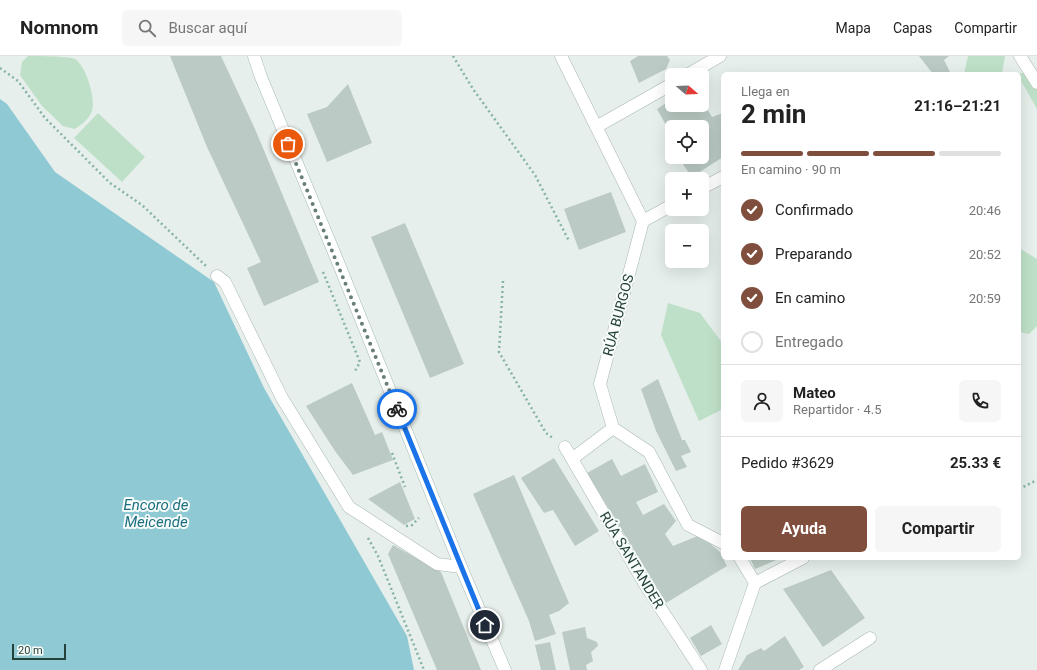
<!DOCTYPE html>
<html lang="es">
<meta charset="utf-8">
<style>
body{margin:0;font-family:Roboto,sans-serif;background:#f6f6f6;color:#222;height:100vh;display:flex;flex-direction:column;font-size:15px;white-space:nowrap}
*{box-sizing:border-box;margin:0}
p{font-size:13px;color:#767676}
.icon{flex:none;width:22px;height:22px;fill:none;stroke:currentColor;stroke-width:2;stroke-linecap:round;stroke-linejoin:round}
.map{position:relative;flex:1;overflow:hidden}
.drawer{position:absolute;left:721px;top:16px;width:300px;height:488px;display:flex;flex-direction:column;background:#fff;border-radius:6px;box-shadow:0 4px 16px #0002}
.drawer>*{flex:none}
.needle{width:26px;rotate:109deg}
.controls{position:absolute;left:665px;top:12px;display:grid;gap:8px}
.controls a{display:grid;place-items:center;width:44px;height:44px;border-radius:6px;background:#fff;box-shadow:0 4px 16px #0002;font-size:20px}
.scale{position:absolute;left:12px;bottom:10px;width:54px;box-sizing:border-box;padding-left:4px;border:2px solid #24423a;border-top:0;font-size:11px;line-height:14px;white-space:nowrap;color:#24423a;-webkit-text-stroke:3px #f7fbf9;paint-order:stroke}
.pin{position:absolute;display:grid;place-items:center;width:34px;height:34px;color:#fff;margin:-17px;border:2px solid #fff;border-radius:50%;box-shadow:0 1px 4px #0007}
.courier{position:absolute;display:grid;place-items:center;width:40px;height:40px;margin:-20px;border:3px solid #1a73e8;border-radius:50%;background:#fff;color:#222;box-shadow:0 1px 5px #0007}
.summary em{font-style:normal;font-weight:700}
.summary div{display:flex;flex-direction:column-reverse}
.summary{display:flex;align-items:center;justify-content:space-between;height:68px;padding:0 20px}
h1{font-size:26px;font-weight:700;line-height:30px}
.bar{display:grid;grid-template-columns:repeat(4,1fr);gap:6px 4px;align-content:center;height:48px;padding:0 20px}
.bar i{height:5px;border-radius:3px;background:#e0e0e0}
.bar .active{background:#804e3d}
.bar p{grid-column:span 4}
.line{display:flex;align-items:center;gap:10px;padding:0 20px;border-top:1px solid #e0e0e0}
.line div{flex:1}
.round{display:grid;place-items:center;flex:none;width:42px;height:42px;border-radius:6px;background:#f6f6f6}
ol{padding:0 20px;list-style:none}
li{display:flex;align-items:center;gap:12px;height:44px}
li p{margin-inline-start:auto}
li .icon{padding:4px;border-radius:50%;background:#804e3d;color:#fff;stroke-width:4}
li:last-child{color:#767676}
li i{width:22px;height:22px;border:2px solid #e0e0e0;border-radius:50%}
.cta{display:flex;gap:8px;margin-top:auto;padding:8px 20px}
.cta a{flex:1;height:46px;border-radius:6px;background:#804e3d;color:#fff;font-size:16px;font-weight:700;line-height:46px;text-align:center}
.cta a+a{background:#f6f6f6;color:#222}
header{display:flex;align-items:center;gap:24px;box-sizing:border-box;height:56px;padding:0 20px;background:#fff;border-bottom:1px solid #e0e0e0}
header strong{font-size:19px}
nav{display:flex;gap:22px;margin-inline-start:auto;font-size:14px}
.search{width:280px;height:36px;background:#f6f6f6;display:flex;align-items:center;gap:10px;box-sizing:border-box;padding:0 14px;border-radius:6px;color:#767676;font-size:15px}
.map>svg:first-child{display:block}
.green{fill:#bfe0c8}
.water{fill:#8ec9d4}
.building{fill:#bbcac4}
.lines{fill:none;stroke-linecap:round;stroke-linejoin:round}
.minor-casing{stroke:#a8b8b2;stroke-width:13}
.secondary-casing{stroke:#a4bbb3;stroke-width:13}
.path{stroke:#86b3a5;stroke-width:2.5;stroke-dasharray:2 3;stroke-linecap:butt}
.minor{stroke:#fff;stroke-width:12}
.secondary{stroke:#fff;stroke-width:12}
.done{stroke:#687f78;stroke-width:4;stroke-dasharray:0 7.2}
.route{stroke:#1a73e8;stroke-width:5}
.labels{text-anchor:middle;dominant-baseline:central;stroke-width:4;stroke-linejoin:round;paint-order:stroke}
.street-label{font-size:14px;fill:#24423a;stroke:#f7fbf9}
.water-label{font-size:15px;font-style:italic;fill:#1c6f80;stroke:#f7fbf9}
</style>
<header>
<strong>Nomnom</strong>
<div class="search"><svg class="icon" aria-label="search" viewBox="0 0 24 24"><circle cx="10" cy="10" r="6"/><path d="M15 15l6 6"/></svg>Buscar aquí</div>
<nav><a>Mapa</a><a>Capas</a><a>Compartir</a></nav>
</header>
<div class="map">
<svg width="1037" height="614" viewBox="0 0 1037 614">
<rect width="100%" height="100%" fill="#e6efeb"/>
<path class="green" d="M 28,0 C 38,0 67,0 75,3 C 86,10 96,42 92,55 C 89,63 82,68 75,73 L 63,70 L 42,50 L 20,19 L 22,6 Z
M 968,0 L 1005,0 L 1002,18 L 964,18 Z
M 1037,15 L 1037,53 L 1019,21 L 1019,18 L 1017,18 Z
M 98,57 L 145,101 L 122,126 L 74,82 Z
M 1019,192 L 1037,203 L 1037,270 L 1029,278 L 1019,276 Z
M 668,247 L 700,257 L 723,288 L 723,353 L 699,365 L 661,279 Z"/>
<path class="water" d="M 0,43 L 7,48 L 55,116 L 214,226 L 264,332 L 407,580 L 414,614 L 0,614 Z"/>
<path class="building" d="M 170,0 L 221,0 L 255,73 L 319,226 L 264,250 L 247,212 L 261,206 L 207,91 Z
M 638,0 L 667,0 L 670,4 L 666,13 L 639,27 L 630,5 Z
M 919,0 L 949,0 L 944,4 L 950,16 L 948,18 L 933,18 Z
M 348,28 L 372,87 L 327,106 L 307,58 L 327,51 Z
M 672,43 L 672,49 L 702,49 L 702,45 L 712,61 L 723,57 L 723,101 L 695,119 L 689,117 L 678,101 L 702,101 L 702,71 L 672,71 L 672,80 L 657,53 Z
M 611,136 L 626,176 L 579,194 L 564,153 Z
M 405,167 L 464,308 L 430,322 L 371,181 Z
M 658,323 L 682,384 L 685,384 L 691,396 L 681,400 L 687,411 L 676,415 L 656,375 L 641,333 Z
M 352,327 L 375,379 L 382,376 L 393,404 L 353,419 L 335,395 L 306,350 Z
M 554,402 L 599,475 L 575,490 L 553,454 L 544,457 L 521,422 Z
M 612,403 L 621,420 L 645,408 L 658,436 L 636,446 L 643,459 L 664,448 L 676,465 L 665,478 L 673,490 L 700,479 L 720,496 L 727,510 L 666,547 L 587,417 Z
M 514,419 L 569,547 L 559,555 L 549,559 L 556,578 L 535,585 L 529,565 L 473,438 Z
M 400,426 L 415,463 L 404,469 L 368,443 Z
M 393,489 L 441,516 L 481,614 L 437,614 L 388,498 Z
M 750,502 L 781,502 L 755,513 Z
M 831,514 L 865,562 L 823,591 L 783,533 Z
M 711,569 L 722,588 L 701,600 L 690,582 Z
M 585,571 L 587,582 L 597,586 L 598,590 L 591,596 L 593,605 L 586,609 L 587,614 L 570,614 L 562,576 Z
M 785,580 L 804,611 L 799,614 L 738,614 L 747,599 L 761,592 L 764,595 Z
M 550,586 L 556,614 L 541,614 L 535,589 Z"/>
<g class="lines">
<defs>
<path id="minor" d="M 561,0 L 643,165 L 600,328 L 613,372 L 649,396 L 688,469 L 723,487
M 1020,0 L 1037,27
M 687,19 L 720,0
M 596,71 L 672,28
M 702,132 L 723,121
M 643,165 L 672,149
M 217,220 L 225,226 L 282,342 L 349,451 L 437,508 L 461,511
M 565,391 L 646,530 L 701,614
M 572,403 L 613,372
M 740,502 L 755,527
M 725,614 L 755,527 L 803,502
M 820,614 L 870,582"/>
<path id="secondary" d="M 254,0 L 261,21 L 338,206 L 461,511 L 505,614"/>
</defs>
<use href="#minor" class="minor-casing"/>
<use href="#secondary" class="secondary-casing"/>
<path class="path" d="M 453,0 L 473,33 L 535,119 L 569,185
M 0,12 L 18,25 L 45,62 L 110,127 L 142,149 L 207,211
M 323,216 L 360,306 L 354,317
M 503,225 L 499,296 L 546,377 L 554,383
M 392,397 L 405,431
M 1019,433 L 1037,424
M 406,470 L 412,469 L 419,462
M 368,482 L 378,500 L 424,614"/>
<use href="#minor" class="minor"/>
<use href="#secondary" class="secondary"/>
</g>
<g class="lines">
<path class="done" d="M 288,88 L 397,353"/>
<path class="route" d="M 397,353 L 485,569"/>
</g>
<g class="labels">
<g class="street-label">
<text transform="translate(618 259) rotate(-75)">RÚA BURGOS</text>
<text transform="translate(632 504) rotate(59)">RÚA SANTANDER</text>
</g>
<g class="water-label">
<text x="156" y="449">Encoro de<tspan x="156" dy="17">Meicende</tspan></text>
</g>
</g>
</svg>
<div class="controls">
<a><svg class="needle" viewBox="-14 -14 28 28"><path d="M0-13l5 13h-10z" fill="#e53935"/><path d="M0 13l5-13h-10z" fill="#767676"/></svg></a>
<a><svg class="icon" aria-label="locate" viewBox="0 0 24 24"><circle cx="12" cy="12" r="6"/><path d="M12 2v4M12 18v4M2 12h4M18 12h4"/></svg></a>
<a>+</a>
<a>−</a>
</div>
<div class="scale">20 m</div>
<div class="pin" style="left:288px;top:88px;background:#ea580c"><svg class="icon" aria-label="bag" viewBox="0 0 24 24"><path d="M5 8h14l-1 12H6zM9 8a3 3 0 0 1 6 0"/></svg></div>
<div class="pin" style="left:485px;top:569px;background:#1f2937"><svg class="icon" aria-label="home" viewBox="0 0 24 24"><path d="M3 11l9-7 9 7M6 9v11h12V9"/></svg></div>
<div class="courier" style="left:397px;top:353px"><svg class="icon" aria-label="bike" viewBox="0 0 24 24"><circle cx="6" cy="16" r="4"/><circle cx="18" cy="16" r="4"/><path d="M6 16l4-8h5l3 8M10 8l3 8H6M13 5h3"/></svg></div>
<section class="drawer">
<div class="summary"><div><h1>2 min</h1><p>Llega en</p></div><em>21:16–21:21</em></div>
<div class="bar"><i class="active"></i><i class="active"></i><i class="active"></i><i></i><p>En camino · 90 m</p></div>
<ol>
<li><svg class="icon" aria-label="check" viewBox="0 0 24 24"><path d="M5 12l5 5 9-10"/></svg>Confirmado<p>20:46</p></li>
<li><svg class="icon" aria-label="check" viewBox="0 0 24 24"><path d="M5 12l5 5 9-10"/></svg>Preparando<p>20:52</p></li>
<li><svg class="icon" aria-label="check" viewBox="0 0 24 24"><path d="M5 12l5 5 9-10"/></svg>En camino<p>20:59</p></li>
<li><i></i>Entregado</li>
</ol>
<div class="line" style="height:72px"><a class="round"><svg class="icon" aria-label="person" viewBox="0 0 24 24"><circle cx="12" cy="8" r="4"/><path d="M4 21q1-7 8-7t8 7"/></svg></a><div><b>Mateo</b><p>Repartidor · 4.5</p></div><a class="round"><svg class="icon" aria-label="phone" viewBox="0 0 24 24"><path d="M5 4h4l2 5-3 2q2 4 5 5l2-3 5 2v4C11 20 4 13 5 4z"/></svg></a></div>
<div class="line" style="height:52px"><div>Pedido #3629</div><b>25.33 €</b></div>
<div class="cta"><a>Ayuda</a><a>Compartir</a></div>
</section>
</div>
